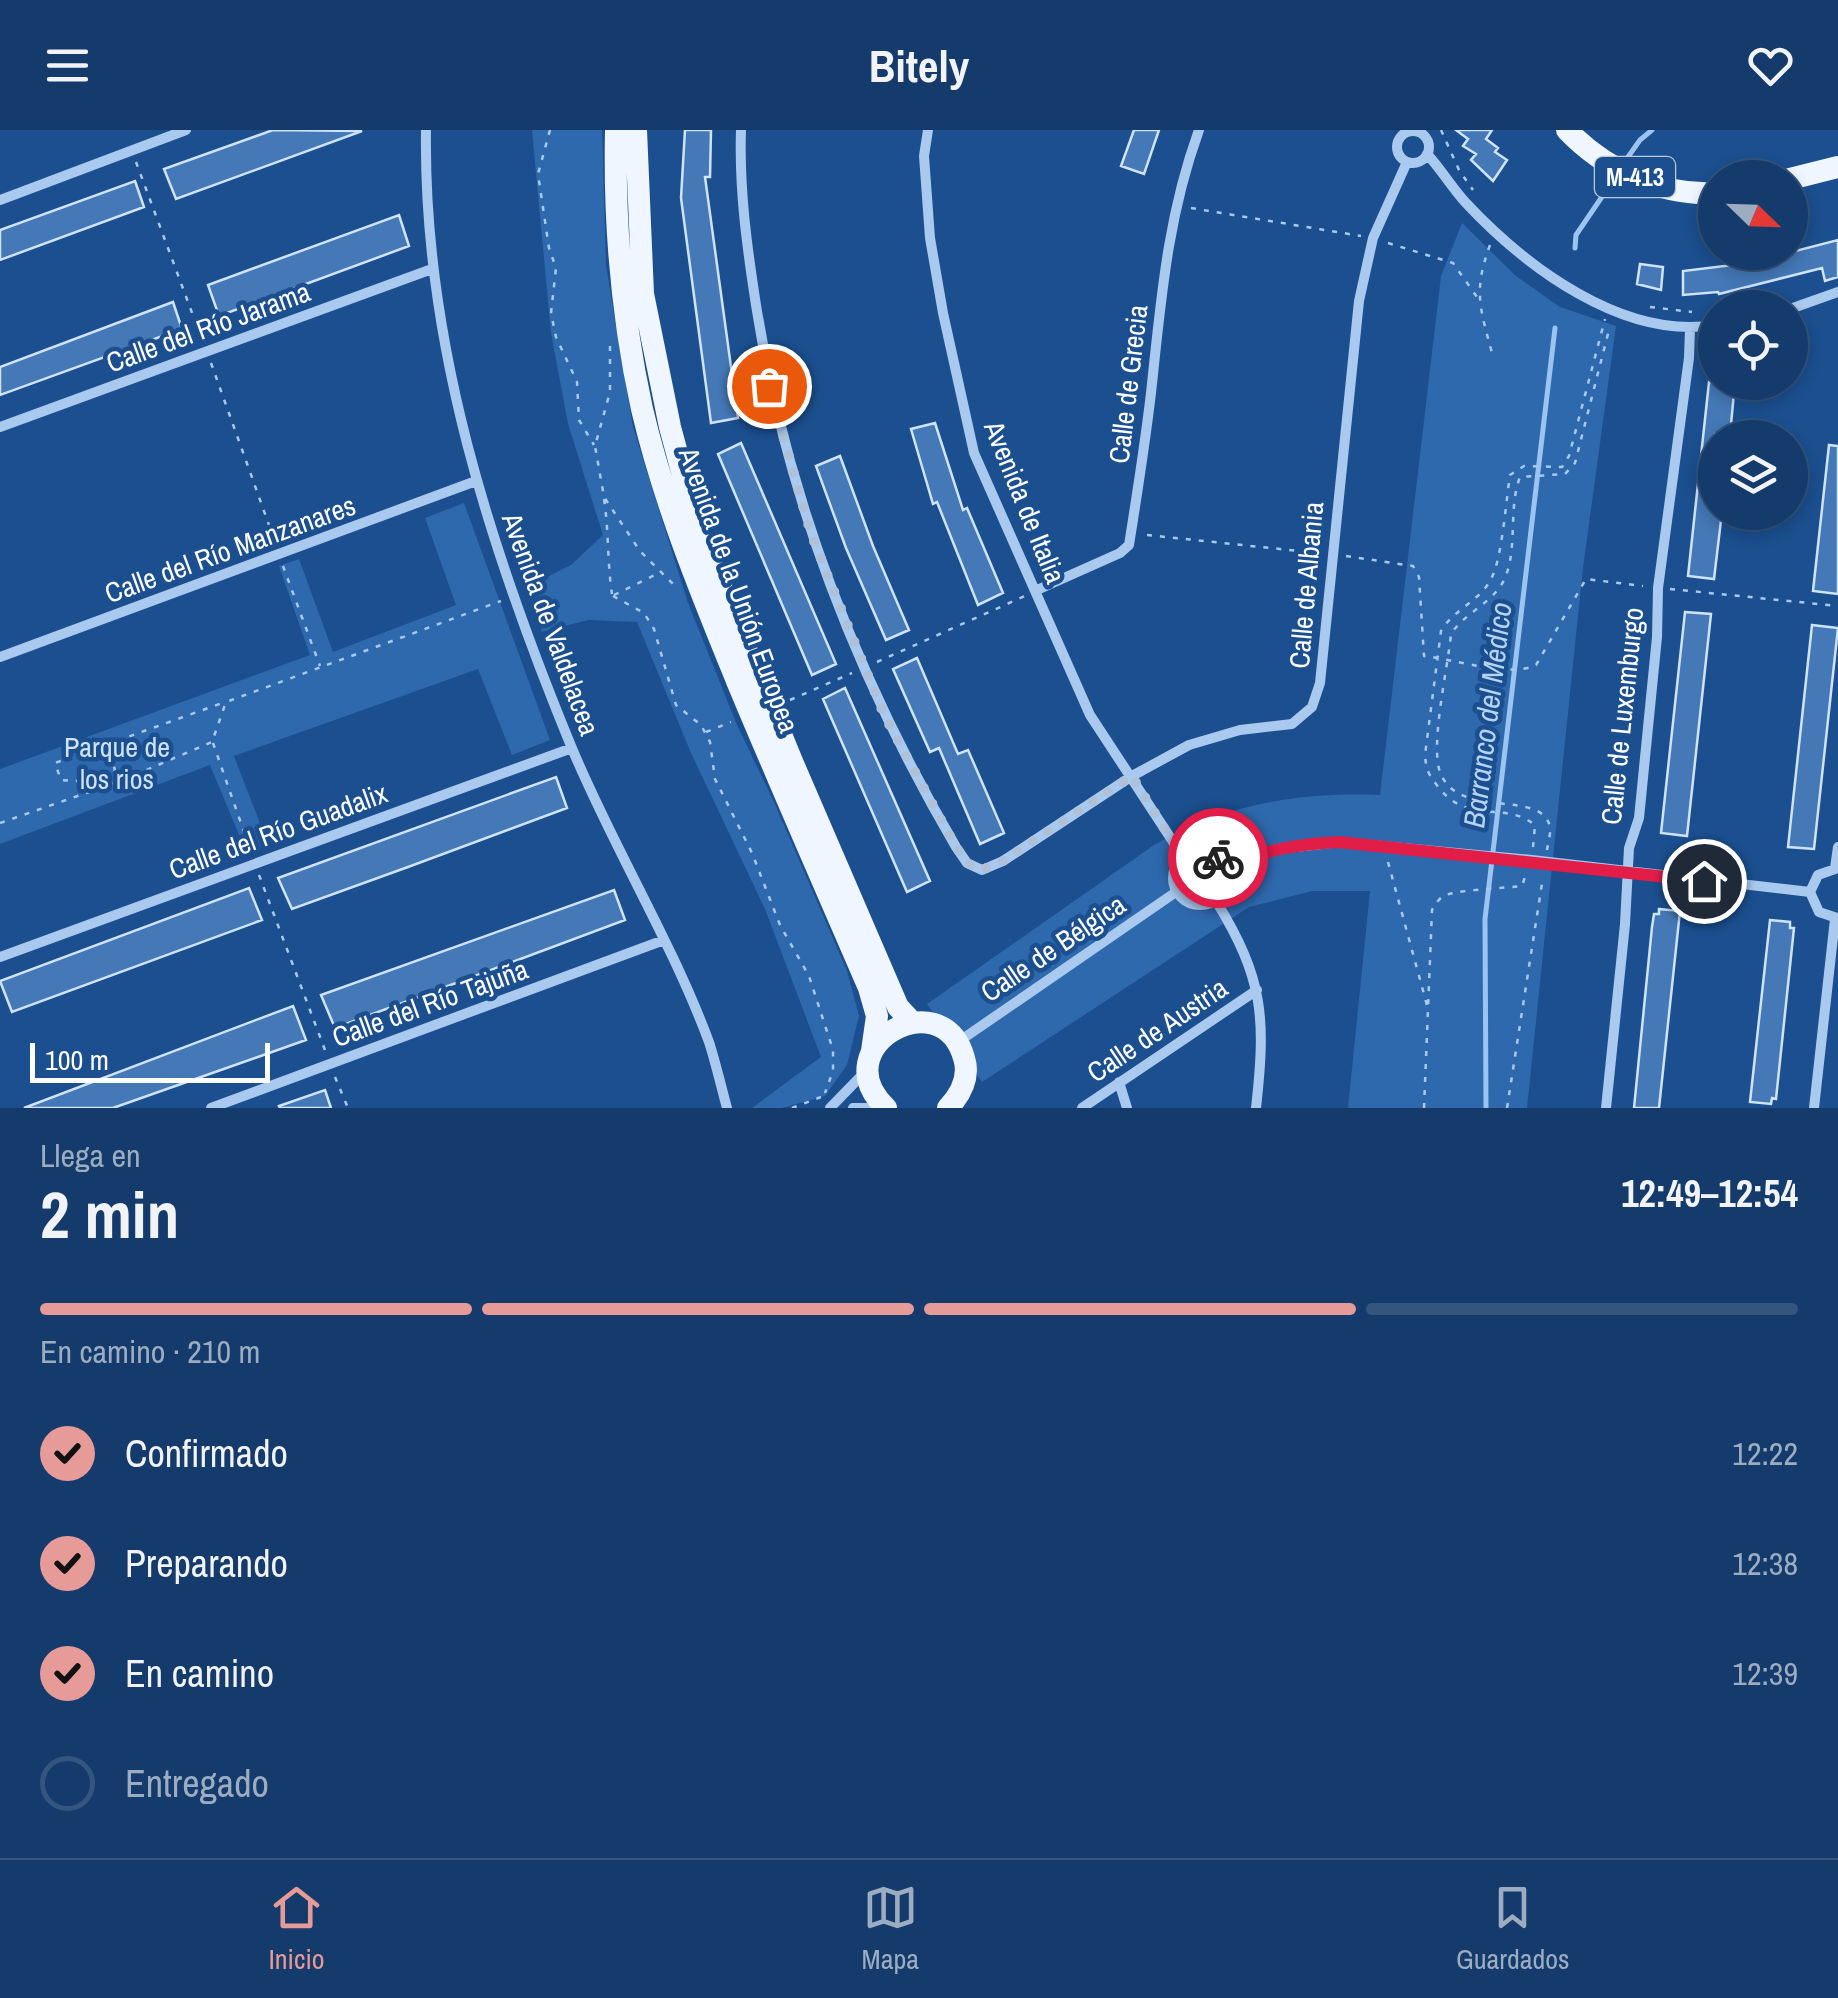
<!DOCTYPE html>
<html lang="es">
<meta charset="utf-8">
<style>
body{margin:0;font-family:"Archivo Narrow",sans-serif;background:#1d4271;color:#f1f3f6;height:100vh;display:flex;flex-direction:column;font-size:38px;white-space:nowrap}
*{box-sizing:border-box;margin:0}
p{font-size:32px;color:#9dadc1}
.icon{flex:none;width:55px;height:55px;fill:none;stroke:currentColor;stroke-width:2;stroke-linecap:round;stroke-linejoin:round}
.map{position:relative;height:978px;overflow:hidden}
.details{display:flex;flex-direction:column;background:#143b6b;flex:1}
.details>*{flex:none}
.needle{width:65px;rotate:113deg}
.fabs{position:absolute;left:1698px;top:30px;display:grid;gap:20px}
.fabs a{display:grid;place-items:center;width:110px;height:110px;border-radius:50%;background:#143b6b;box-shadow:0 5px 15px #0003,0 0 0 2px #33557e;font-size:50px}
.scale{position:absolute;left:30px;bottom:25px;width:240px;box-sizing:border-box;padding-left:10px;border:5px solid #fff;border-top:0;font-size:28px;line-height:35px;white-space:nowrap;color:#fff;-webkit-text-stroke:8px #1b4f8f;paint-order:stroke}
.pin{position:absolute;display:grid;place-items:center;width:85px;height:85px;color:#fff;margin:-42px;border:5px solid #fff;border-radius:50%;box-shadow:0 2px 10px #0007}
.courier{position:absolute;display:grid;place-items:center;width:100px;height:100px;margin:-50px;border:8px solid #e11d48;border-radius:50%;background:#fff;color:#222;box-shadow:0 2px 12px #0007}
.headline em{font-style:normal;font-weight:700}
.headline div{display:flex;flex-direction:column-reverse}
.headline{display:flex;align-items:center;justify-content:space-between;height:170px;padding:0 40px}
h1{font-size:65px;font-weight:700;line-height:75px}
.bar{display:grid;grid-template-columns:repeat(4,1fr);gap:15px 10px;align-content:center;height:120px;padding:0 40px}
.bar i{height:12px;border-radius:8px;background:#33557e}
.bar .current{background:#e69b98}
.bar p{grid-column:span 4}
ol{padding:0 40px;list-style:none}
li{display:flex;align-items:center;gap:30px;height:110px}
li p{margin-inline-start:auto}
li .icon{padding:10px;border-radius:50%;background:#e69b98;color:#111;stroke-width:4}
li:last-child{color:#9dadc1}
li i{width:55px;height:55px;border:5px solid #33557e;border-radius:50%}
header{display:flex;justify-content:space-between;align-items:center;height:130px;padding:0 40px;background:#143b6b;font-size:45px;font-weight:700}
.dock{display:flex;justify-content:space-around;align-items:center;height:140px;border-top:2px solid #33557e;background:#143b6b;font-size:28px;color:#9dadc1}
.dock a{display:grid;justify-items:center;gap:5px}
.dock .current{color:#e69b98}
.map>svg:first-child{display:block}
.green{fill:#2e69ad}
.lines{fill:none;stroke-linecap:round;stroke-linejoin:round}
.stream{stroke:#9cc4f0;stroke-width:5}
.building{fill:#4478b7;stroke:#cfe3fa;stroke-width:2.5}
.path{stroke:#a9c9ee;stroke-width:2.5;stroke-dasharray:5 8;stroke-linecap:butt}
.street{stroke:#a9c9ee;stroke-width:10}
.primary{stroke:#f0f6ff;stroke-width:22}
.done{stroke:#afc1d8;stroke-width:10;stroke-dasharray:0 18}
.route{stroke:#e11d48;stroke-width:12}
.labels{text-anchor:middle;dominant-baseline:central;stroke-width:9;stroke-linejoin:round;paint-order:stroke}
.shield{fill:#1b4f8f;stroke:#bbcadd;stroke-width:2.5}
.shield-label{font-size:25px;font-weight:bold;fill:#fff}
.street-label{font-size:28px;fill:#fff;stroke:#1b4f8f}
.park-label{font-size:28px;fill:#cfe3fa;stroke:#1b4f8f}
.water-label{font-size:30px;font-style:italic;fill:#b5d3f5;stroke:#1b4f8f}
</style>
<header><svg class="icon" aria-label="menu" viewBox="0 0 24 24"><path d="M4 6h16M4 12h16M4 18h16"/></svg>Bitely<svg class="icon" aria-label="heart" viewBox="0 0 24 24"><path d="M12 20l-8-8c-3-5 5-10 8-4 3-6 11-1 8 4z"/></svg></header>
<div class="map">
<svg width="1838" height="978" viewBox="0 0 1838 978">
<rect width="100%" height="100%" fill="#1b4f8f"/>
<path class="green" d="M 532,0 L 602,0 L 606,136 L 633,297 L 688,473 L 737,595 L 774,672 L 847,841 L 859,886 L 847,935 L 825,966 L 782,978 L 752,978 L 821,927 L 765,779 L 691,623 L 637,492 L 588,490 L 542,502 L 527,457 L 571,435 L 603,405 L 568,294 L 551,203 Z
M 1462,93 L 1516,146 L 1560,177 L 1616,196 L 1583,438 L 1527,978 L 1348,978 L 1370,761 L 1312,761 L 1249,777 L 982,952 L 927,874 L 1154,715 C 1227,674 1297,662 1380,665 L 1441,146 Z
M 464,373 L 550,610 L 512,625 L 478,539 L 234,626 L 268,714 L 247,724 L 210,635 L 0,714 L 0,639 L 310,525 L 279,436 L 299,429 L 333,522 L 456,475 L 425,388 Z"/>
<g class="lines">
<path class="stream" d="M 1628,27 L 1640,10 L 1652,0
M 1575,118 L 1576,105 L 1612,52
M 1486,978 L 1485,789 L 1555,198"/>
</g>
<path class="building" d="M 273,0 L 362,1 L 176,69 L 164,39 Z
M 685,0 L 711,0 L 710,47 L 705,47 L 738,288 L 711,293 L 681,68 Z
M 1134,0 L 1159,0 L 1144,44 L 1121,36 Z
M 1456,0 L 1492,0 L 1486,9 L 1498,18 L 1495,22 L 1507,30 L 1493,51 L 1471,30 L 1476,24 L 1463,16 L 1468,9 Z
M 135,51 L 144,77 L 0,130 L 0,100 Z
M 399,85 L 409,116 L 219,186 L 208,155 Z
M 1838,110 L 1838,147 L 1825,151 L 1822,138 L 1719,164 L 1718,162 L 1683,165 L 1683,141 L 1749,133 Z
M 1640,134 L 1663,137 L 1661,160 L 1637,154 Z
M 173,172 L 182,199 L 0,265 L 0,237 Z
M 1709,252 L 1735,252 L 1730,305 L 1715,304 L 1715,382 L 1722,382 L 1714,449 L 1688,446 Z
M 935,293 L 963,380 L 967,378 L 1003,463 L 978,475 L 937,372 L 933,374 L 911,299 Z
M 741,313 L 836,534 L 812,545 L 718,324 Z
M 1829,315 L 1838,316 L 1838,464 L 1813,461 Z
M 840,326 L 873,416 L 909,500 L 886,510 L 846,418 L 816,336 Z
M 1685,482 L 1711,484 L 1687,706 L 1661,703 Z
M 1812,495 L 1838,498 L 1814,719 L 1788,717 Z
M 917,528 L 958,624 L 968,620 L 1004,703 L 980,714 L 939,618 L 930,622 L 893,539 Z
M 845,558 L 930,751 L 907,762 L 823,569 Z
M 556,647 L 567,678 L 408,737 L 292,779 L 278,748 Z
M 249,758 L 262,790 L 12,882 L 0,851 Z
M 614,760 L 625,790 L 335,898 L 321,865 Z
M 1659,779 L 1680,781 L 1659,978 L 1634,978 L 1652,797 L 1654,784 L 1659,784 Z
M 1770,790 L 1790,792 L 1790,798 L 1794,798 L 1776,969 L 1772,968 L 1771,974 L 1750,972 Z
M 293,876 L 306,910 L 113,978 L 24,978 Z
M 325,960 L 331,978 L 280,978 L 279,976 Z"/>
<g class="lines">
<path class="path" d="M 550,0 L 538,44 L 549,118 L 556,138 L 551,183 L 556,207 L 577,252 L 579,290 L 594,315
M 1441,0 L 1459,40 L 1473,60
M 136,32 L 201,207
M 1191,78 L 1361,106
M 1388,113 L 1453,133 L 1477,167
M 1490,115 C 1473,161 1480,178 1492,223
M 1650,177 L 1692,182
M 1742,178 L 1779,169
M 610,216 L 610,262 L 595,316 L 604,367 L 640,421 L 678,459
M 211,233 L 274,409
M 604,369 C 609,402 607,431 612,464
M 1147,405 L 1318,423
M 1346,426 L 1413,436 L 1419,447 L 1424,526 C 1453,529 1511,548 1536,535 L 1586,449 L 1643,456
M 283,436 L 320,536
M 1670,459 L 1838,476
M 614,465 L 661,442
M 613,466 L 644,483 L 654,499 L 676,575 L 701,595 L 710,612 L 715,649 L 752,723 L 780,795 L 809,846 L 833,920 L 833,941 L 825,963
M 877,532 L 1025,466
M 790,570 L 852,543
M 706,602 L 731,592
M 106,612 L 115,640 L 76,651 L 61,650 L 55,633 L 225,572
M 213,613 L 250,719
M 0,693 L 118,652 L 212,612 L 226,572 L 501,471
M 1533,717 L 1535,695 C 1502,669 1468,698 1436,654 C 1428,644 1426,638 1425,625 L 1441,501 C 1454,479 1480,471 1491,449 C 1502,430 1506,370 1510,345 L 1524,336 L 1562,337 L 1569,326 L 1605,189
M 1547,720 C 1548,713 1551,703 1550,697 C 1542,658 1458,691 1440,642 C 1430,614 1448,537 1451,504 C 1465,482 1494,473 1505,448 C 1518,417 1508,378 1520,347 L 1565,344 L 1575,333 L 1610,196
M 1388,732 L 1428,879
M 259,745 L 325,920
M 335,947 L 348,978
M 792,978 L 821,967
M 1424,978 L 1432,780 C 1435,775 1438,770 1442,767 C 1450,760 1506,758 1522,756 L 1526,744
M 1507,978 L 1543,747"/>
<path class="street" d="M 426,0 C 423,213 491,421 571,616 C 613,717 671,810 709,912 C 716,934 721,956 727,978
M 741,0 C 739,59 747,117 756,175 C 786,366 858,550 956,717 L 967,733 L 982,740 L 1003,731 L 1132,646 L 1189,615 L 1240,600 L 1292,594 L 1312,577 L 1320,553 L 1359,171 L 1373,108 L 1407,32
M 928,0 L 924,26 L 930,108 L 943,183 L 974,323 L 1090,585 L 1183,727
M1397 17a16 16 0 1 1 32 0a16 16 0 1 1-32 0Z
M 1427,24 C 1441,39 1452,58 1466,73 C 1526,137 1623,210 1715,195
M 0,70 L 186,0
M 1790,179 L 1838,162
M 0,297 L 432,139
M 1037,460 L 1120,423 L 1129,415 C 1137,365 1145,314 1151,263 C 1161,171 1167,88 1199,0
M 0,527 L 476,351
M1173 748a27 27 0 1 1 54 0a27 27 0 1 1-54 0Z
M 1225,737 L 1250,726 L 1278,719 L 1339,712 L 1532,730 L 1810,762
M 1835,738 L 1838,717
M 1216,771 C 1264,849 1266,888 1256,978
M 1837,788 L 1819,782 L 1810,762 L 1818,745 L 1838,738
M 0,827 L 572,618
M 958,912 L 1176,762
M 1119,952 L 1127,978
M 211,978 L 664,810
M 830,978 L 864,943
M 853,978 L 867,978
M 1082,978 L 1257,860
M 1606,978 L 1625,794 L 1629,718 L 1639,688 L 1657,507 L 1658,458 L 1689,228 L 1690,199
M 1814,978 L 1835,789"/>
<path class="primary" d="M 616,0 C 614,93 622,188 642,279 C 664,373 701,463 737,551 C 780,654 825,756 869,858 L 877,886 L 872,921
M 636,0 L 643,164 L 670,297 L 698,401 L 791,629 L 898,877 L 912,892
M 1567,0 C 1604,39 1661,66 1715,63
M 1790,49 L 1838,37
M 886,978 C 822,917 942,849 964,928 C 970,947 961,964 948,978"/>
</g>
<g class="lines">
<path class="done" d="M 769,256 L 811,404 L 884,585 L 956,717 L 967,733 L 982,740 L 1003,731 L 1132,646 L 1182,727 C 1196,720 1205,721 1218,728"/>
<path class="route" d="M 1218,728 L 1225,738 C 1262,720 1299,714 1339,712 L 1704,751"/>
</g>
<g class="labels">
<rect class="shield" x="1595" y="27" width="80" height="40" rx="8"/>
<g class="shield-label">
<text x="1635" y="47">M-413</text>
</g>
<g class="street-label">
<text transform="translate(208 197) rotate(-20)">Calle del Río Jarama</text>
<text transform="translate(1128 254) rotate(-83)">Calle de Grecia</text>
<text transform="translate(1025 372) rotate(68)">Avenida de Italia</text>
<text transform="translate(230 419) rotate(-20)">Calle del Río Manzanares</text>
<text transform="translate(1306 455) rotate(-85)">Calle de Albania</text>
<text transform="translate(739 460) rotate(70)">Avenida de la Unión Europea</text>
<text transform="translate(551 494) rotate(70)">Avenida de Valdelacea</text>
<text transform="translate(1622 586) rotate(-84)">Calle de Luxemburgo</text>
<text transform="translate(278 701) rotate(-20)">Calle del Río Guadalix</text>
<text transform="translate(1053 818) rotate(-34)">Calle de Bélgica</text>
<text transform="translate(430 873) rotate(-20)">Calle del Río Tajuña</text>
<text transform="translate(1157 900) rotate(-34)">Calle de Austria</text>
</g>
<g class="park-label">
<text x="117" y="617">Parque de<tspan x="117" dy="32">los rios</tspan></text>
</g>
<g class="water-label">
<text transform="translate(1487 585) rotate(-83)">Barranco del Médico</text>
</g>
</g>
</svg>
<div class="fabs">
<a><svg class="needle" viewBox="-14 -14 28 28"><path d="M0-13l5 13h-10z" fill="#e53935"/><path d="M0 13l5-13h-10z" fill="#9dadc1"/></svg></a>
<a><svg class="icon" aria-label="locate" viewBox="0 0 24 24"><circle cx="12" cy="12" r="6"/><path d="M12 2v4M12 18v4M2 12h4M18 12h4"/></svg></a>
<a><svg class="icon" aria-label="layers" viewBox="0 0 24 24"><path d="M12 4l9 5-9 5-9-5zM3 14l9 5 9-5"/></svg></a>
</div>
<div class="scale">100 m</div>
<div class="pin" style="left:769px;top:256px;background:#ea580c"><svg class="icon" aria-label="bag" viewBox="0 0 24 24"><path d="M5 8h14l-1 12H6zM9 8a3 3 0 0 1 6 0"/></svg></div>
<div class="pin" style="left:1704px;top:751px;background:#1f2937"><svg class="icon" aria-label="home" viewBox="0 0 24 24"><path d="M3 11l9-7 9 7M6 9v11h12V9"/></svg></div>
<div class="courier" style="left:1218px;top:728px"><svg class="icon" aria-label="bike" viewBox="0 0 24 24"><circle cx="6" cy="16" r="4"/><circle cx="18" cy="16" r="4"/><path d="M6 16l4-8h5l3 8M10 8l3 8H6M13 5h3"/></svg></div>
</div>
<section class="details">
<div class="headline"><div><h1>2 min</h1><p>Llega en</p></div><em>12:49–12:54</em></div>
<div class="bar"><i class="current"></i><i class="current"></i><i class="current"></i><i></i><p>En camino · 210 m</p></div>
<ol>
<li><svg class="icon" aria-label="check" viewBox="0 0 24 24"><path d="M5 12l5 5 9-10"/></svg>Confirmado<p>12:22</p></li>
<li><svg class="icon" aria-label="check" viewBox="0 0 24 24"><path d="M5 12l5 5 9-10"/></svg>Preparando<p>12:38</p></li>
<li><svg class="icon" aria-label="check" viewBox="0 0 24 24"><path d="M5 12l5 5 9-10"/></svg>En camino<p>12:39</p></li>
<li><i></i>Entregado</li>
</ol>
</section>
<nav class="dock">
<a class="current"><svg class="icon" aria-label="home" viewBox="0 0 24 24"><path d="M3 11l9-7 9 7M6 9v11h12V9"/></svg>Inicio</a>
<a><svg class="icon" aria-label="map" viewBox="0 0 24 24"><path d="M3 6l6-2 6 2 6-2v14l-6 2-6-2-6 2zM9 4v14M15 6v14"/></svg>Mapa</a>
<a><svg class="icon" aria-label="saved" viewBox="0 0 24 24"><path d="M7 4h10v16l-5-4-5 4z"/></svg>Guardados</a>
</nav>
